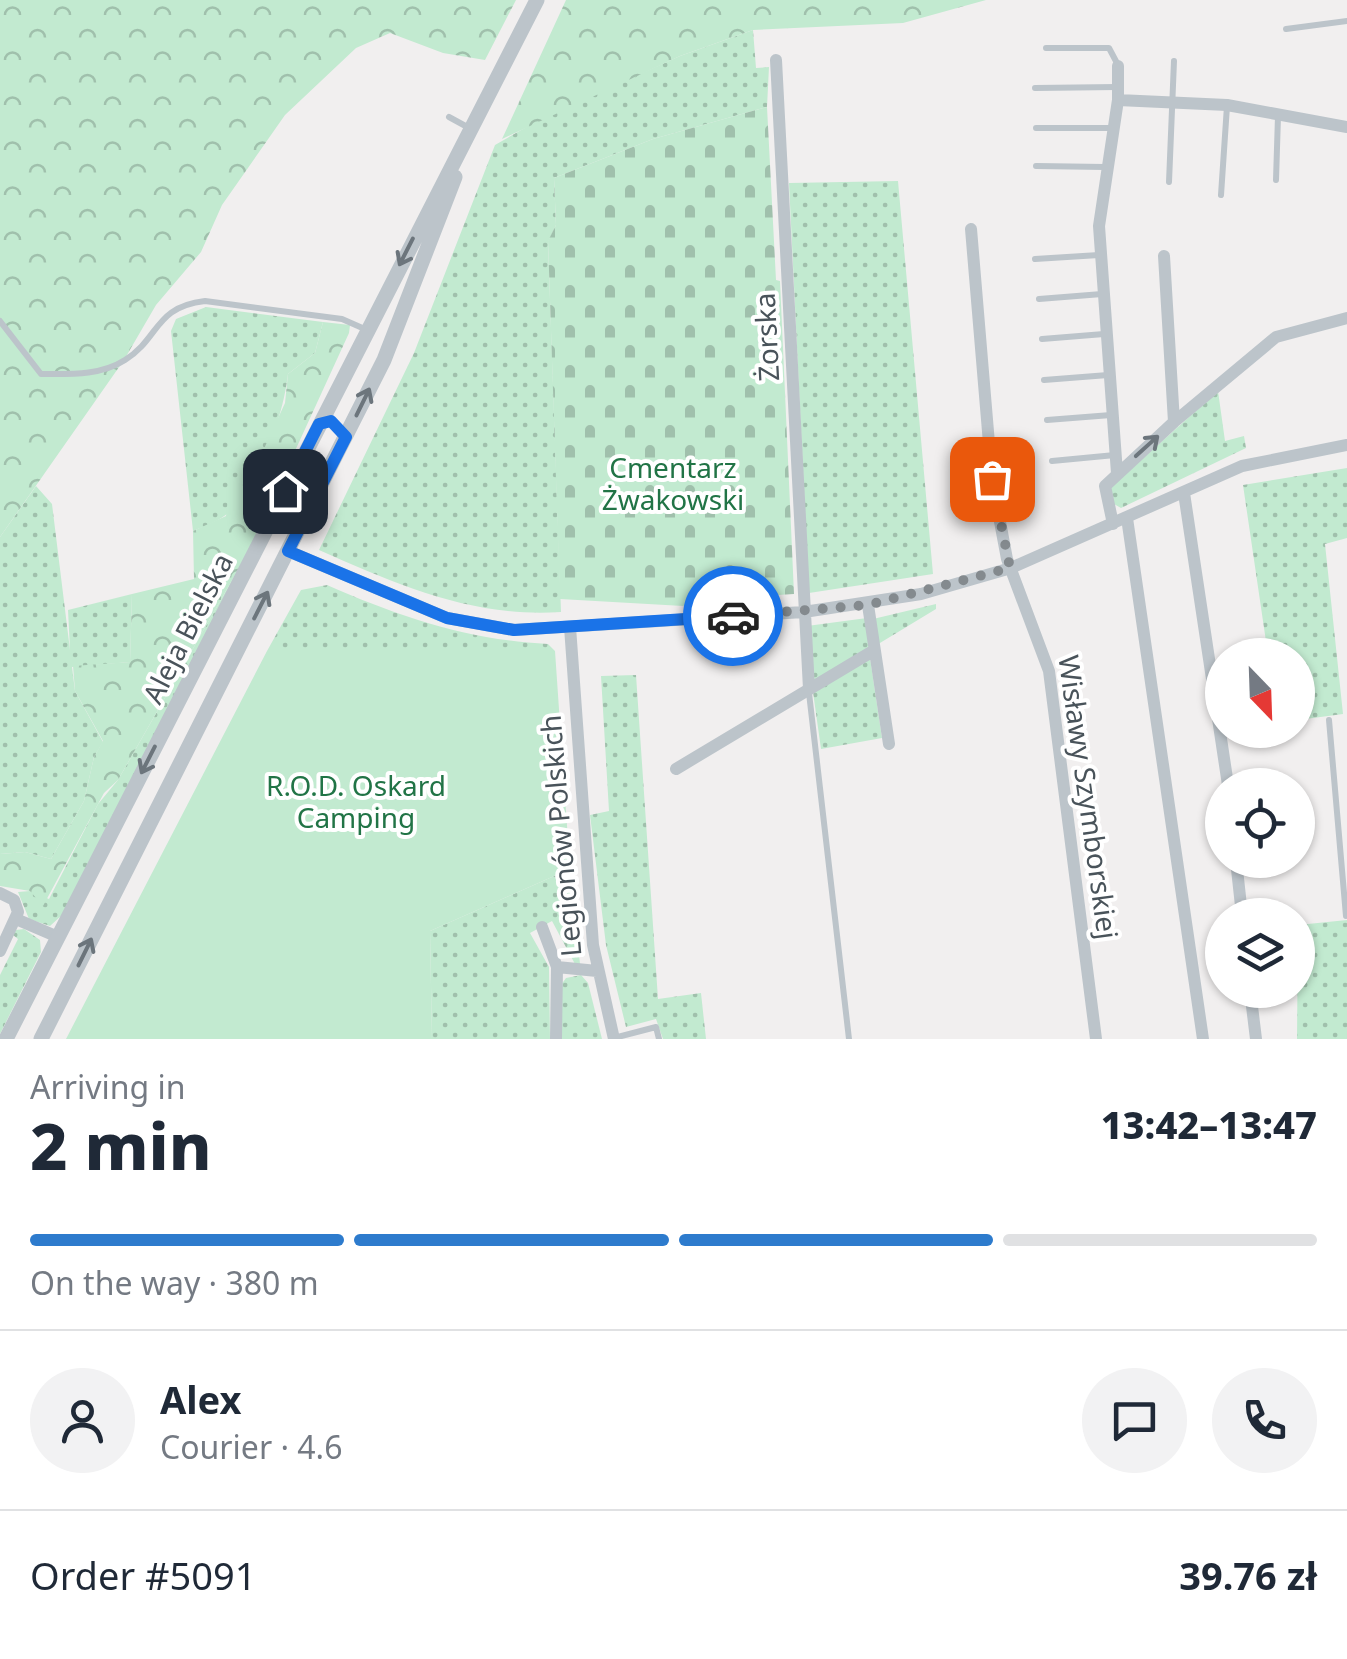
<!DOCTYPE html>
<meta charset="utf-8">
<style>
body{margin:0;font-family:"Noto Sans",sans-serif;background:#f2f2f3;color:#1f2937;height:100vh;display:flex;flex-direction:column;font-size:38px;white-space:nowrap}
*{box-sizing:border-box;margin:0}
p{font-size:32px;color:#747a83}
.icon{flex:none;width:55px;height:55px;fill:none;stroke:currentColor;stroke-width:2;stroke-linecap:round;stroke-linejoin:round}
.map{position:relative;height:1039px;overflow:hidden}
.sheet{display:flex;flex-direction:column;background:#fff;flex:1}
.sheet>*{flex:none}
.needle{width:65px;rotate:157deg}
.controls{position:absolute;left:1205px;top:638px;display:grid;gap:20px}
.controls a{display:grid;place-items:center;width:110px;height:110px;border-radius:50%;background:#fff;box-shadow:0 2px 8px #0004;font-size:50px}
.pin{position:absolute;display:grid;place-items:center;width:85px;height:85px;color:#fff;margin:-42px;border-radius:20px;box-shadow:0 5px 15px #0006}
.courier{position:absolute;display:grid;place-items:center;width:100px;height:100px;margin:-50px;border:8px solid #1a73e8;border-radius:50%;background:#fff;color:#222;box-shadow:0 2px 12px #0007}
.headline em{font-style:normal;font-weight:800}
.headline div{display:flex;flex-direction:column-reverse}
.headline{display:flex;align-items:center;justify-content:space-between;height:170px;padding:0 30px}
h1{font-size:65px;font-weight:800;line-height:75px}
.bar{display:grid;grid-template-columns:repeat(4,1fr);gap:15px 10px;align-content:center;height:120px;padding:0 30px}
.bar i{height:12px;border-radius:8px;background:#e0e1e3}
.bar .on{background:#2d7bcd}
.bar p{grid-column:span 4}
.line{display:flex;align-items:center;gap:25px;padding:0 30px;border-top:2px solid #e0e1e3}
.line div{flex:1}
.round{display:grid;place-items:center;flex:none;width:105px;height:105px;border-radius:52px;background:#f2f2f3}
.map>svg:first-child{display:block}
.grass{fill:url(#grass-dots)}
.forest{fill:url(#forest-crowns)}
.cemetery{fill:url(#cemetery-stones)}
.garden{fill:#c2ead0}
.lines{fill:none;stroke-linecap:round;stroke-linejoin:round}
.service{stroke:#bcc4ca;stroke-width:6}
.minor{stroke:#bcc4ca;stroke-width:12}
.tertiary{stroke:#bcc4ca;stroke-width:15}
.oneway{stroke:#6c757c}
.done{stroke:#848a8e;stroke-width:10;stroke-dasharray:0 18}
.route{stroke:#1a73e8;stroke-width:12}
.labels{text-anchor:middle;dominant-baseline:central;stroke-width:8;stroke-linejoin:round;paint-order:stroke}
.street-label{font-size:28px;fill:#49535a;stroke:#fff}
.park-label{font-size:28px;fill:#217446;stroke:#fff}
</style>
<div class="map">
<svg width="1347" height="1039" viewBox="0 0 1347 1039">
<defs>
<pattern id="grass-dots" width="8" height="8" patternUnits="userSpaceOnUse" patternTransform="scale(2.5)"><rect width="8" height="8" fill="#c2ead0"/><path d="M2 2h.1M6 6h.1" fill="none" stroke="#a0c0ac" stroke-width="1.8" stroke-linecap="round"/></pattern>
<pattern id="forest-crowns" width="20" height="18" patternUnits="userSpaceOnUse" patternTransform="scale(2.5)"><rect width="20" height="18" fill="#c2ead0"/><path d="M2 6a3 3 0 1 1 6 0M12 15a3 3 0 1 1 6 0" fill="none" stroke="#a0c0ac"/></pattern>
<pattern id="cemetery-stones" width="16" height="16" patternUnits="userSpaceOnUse" patternTransform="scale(2.5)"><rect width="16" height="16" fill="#c2ead0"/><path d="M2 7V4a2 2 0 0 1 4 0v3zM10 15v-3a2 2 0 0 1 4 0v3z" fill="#a0c0ac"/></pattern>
</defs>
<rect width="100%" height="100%" fill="#f1efef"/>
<path class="grass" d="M 753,30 L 756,68 L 769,67 L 767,107 L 653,139 L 554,178 L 556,225 L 548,242 L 561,612 C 473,618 398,585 319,550 L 414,353 L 495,145 L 544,117 L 680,56 Z
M 898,181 L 933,574 L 809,593 L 789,183 Z
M 206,307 L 323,322 L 315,353 L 288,374 C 283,418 260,479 229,512 C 220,521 205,526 193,531 L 171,331 L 176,319 Z
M 1218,391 L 1225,441 L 1244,436 L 1246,448 L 1121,508 L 1114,504 L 1110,488 Z
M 1347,468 L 1347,538 L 1325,544 L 1343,714 L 1298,720 L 1298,655 L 1268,655 L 1243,485 Z
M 36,486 L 52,504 L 70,650 L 68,610 L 132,594 L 130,662 L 72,667 L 75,691 L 103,742 L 94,757 L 84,801 L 51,859 L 25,852 L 0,854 L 0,537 Z
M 251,547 L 62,915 L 50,926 L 29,919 L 18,892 L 30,891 L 49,899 L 98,804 L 118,780 Z
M 327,585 C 400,617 468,640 548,644 L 555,651 L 267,651 L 301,590 Z
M 936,604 L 936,609 L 875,646 L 873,619 Z
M 867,618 L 870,649 L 812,684 L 807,626 Z
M 870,658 L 882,738 L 821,749 L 813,692 Z
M 636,675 L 658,999 L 701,993 L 706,1039 L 663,1039 L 656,1019 L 626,1027 L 606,945 L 590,815 L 609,811 L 601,676 Z
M 570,869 L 580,964 L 575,964 L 552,921 L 530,933 L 549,967 L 550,1039 L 432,1039 L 430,931 Z
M 1347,920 L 1347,1039 L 1297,1039 L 1298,925 Z
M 24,929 L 40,940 L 41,952 L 0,1034 L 0,975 L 18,939 L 13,935 L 16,930 Z
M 581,975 L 588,983 L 602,1039 L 561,1039 L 561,985 L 566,978 Z"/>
<path class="forest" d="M 0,0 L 516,0 L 485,60 L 443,53 L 390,33 L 356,48 L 285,115 L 222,205 L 201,252 L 156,305 L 124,360 L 0,537 Z
M 566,0 L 986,0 L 903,23 L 753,30 L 680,56 L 502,139 Z
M 323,322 L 350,325 L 349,333 L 251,547 L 118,780 L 104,793 L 43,906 L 30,891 L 0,886 L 0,854 L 25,852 L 51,859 L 84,801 L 94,757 L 103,741 L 75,691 L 73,666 L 130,662 L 132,594 L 194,579 L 193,531 L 226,516 L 229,492 L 246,488 L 285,403 L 288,374 L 315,353 Z"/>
<path class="cemetery" d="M 767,107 L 776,280 L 780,281 L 794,594 L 695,600 L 683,606 L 560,599 L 548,241 L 556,225 L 554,178 L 653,139 Z"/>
<path class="garden" d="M 267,651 L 555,651 L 570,869 L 430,931 L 432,1039 L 66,1039 Z"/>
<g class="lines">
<path class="service" d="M 1286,29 L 1347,21
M 1046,48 L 1109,48 L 1118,65
M 1035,88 L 1117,87
M 449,117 L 471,129
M 1036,128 L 1112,128
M 1036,166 L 1105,167
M 1276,180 L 1278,116
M 1169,182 L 1174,61
M 1221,195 L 1227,106
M 1035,259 L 1099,255
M 1039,299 L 1102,294
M 0,321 L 41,374 C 69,374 100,376 125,360 C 160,338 154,307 205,301 L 342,319 L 367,330
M 1042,339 L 1104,334
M 1044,380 L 1108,375
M 1047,420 L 1111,415
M 1052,461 L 1115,455
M 809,693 L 849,1039
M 1329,720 L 1346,916
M 614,1038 L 656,1027 L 659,1039"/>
<path class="minor" d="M 776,60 L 809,689
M 1118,100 L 1227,105 L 1347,127
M 971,229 L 992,479 L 1007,559 L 1049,671 L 1096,1039
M 1164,256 L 1174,422
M 1117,473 L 1099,226 L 1118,100 L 1118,66
M 1184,493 L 1228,785
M 1127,518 L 1203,1039
M 1113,524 L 1105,486 L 1174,422 L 1276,337 L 1347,318
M 288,551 L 447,618 L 514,630 L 804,612 L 921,594 L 1011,568 L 1242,466 L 1347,445
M 868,605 L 889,744
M 570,627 L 593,945 L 614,1039
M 676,769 L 873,651
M 1236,860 L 1242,915
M 0,893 L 14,900 L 18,912 L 0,951
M 16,919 L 58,937
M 542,927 L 557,967 L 556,1039
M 557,967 L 597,971
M 1250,990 L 1256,1039"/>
<path class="tertiary" d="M 6,1039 L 537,0
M 41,1039 L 384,360 L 455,177"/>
</g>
<defs><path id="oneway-shaft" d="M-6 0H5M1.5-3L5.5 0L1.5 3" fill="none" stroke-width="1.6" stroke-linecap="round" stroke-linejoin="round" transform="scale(2.5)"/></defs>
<g class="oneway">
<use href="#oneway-shaft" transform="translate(406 252) rotate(117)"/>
<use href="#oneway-shaft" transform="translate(363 402) rotate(-64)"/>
<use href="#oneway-shaft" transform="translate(1147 446) rotate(-42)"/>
<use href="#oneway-shaft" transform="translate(261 605) rotate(-63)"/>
<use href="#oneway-shaft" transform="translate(148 760) rotate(117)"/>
<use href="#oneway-shaft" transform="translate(85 952) rotate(-64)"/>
</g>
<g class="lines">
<path class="done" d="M 733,616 L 868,605 L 1010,568 L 992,479"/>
<path class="route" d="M 285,491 L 319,424 L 331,421 L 346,437 L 288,551 L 447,618 L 514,630 L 733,616"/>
</g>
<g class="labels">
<g class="street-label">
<text transform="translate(766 337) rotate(-93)">Żorska</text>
<text transform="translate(187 628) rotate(-63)">Aleja Bielska</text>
<text transform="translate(1089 797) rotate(82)">Wisławy Szymborskiej</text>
<text transform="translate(560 836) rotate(-95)">Legionów Polskich</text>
</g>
<g class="park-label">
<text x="673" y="467">Cmentarz<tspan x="673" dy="32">Żwakowski</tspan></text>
<text x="356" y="785">R.O.D. Oskard<tspan x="356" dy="32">Camping</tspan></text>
</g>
</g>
</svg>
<div class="controls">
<a><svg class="needle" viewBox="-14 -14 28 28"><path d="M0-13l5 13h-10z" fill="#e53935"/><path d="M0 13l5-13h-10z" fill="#747a83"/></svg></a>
<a><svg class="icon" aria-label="locate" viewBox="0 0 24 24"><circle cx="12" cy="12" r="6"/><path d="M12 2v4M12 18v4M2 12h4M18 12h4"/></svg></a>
<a><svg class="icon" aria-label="layers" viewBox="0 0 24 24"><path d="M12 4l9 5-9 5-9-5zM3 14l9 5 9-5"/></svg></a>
</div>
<div class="pin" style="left:992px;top:479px;background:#ea580c"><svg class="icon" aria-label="bag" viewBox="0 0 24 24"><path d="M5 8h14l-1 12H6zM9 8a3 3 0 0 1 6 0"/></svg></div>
<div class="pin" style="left:285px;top:491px;background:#1f2937"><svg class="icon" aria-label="home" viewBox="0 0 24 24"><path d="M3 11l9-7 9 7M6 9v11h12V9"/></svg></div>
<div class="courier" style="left:733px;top:616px"><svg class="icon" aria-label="car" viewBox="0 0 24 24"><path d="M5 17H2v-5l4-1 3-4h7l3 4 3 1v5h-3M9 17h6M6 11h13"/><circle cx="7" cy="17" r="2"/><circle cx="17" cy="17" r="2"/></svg></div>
</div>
<section class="sheet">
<div class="headline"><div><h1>2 min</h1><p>Arriving in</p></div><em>13:42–13:47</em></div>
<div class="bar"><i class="on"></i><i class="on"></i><i class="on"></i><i></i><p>On the way · 380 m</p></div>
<div class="line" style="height:180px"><a class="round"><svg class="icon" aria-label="person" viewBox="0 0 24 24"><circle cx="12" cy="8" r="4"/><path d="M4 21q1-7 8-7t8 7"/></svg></a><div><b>Alex</b><p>Courier · 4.6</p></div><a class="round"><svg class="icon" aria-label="chat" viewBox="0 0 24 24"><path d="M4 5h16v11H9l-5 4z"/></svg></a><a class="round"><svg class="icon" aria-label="phone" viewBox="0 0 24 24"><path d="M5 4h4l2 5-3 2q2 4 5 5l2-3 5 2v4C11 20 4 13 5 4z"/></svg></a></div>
<div class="line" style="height:130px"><div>Order #5091</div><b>39.76 zł</b></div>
</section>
